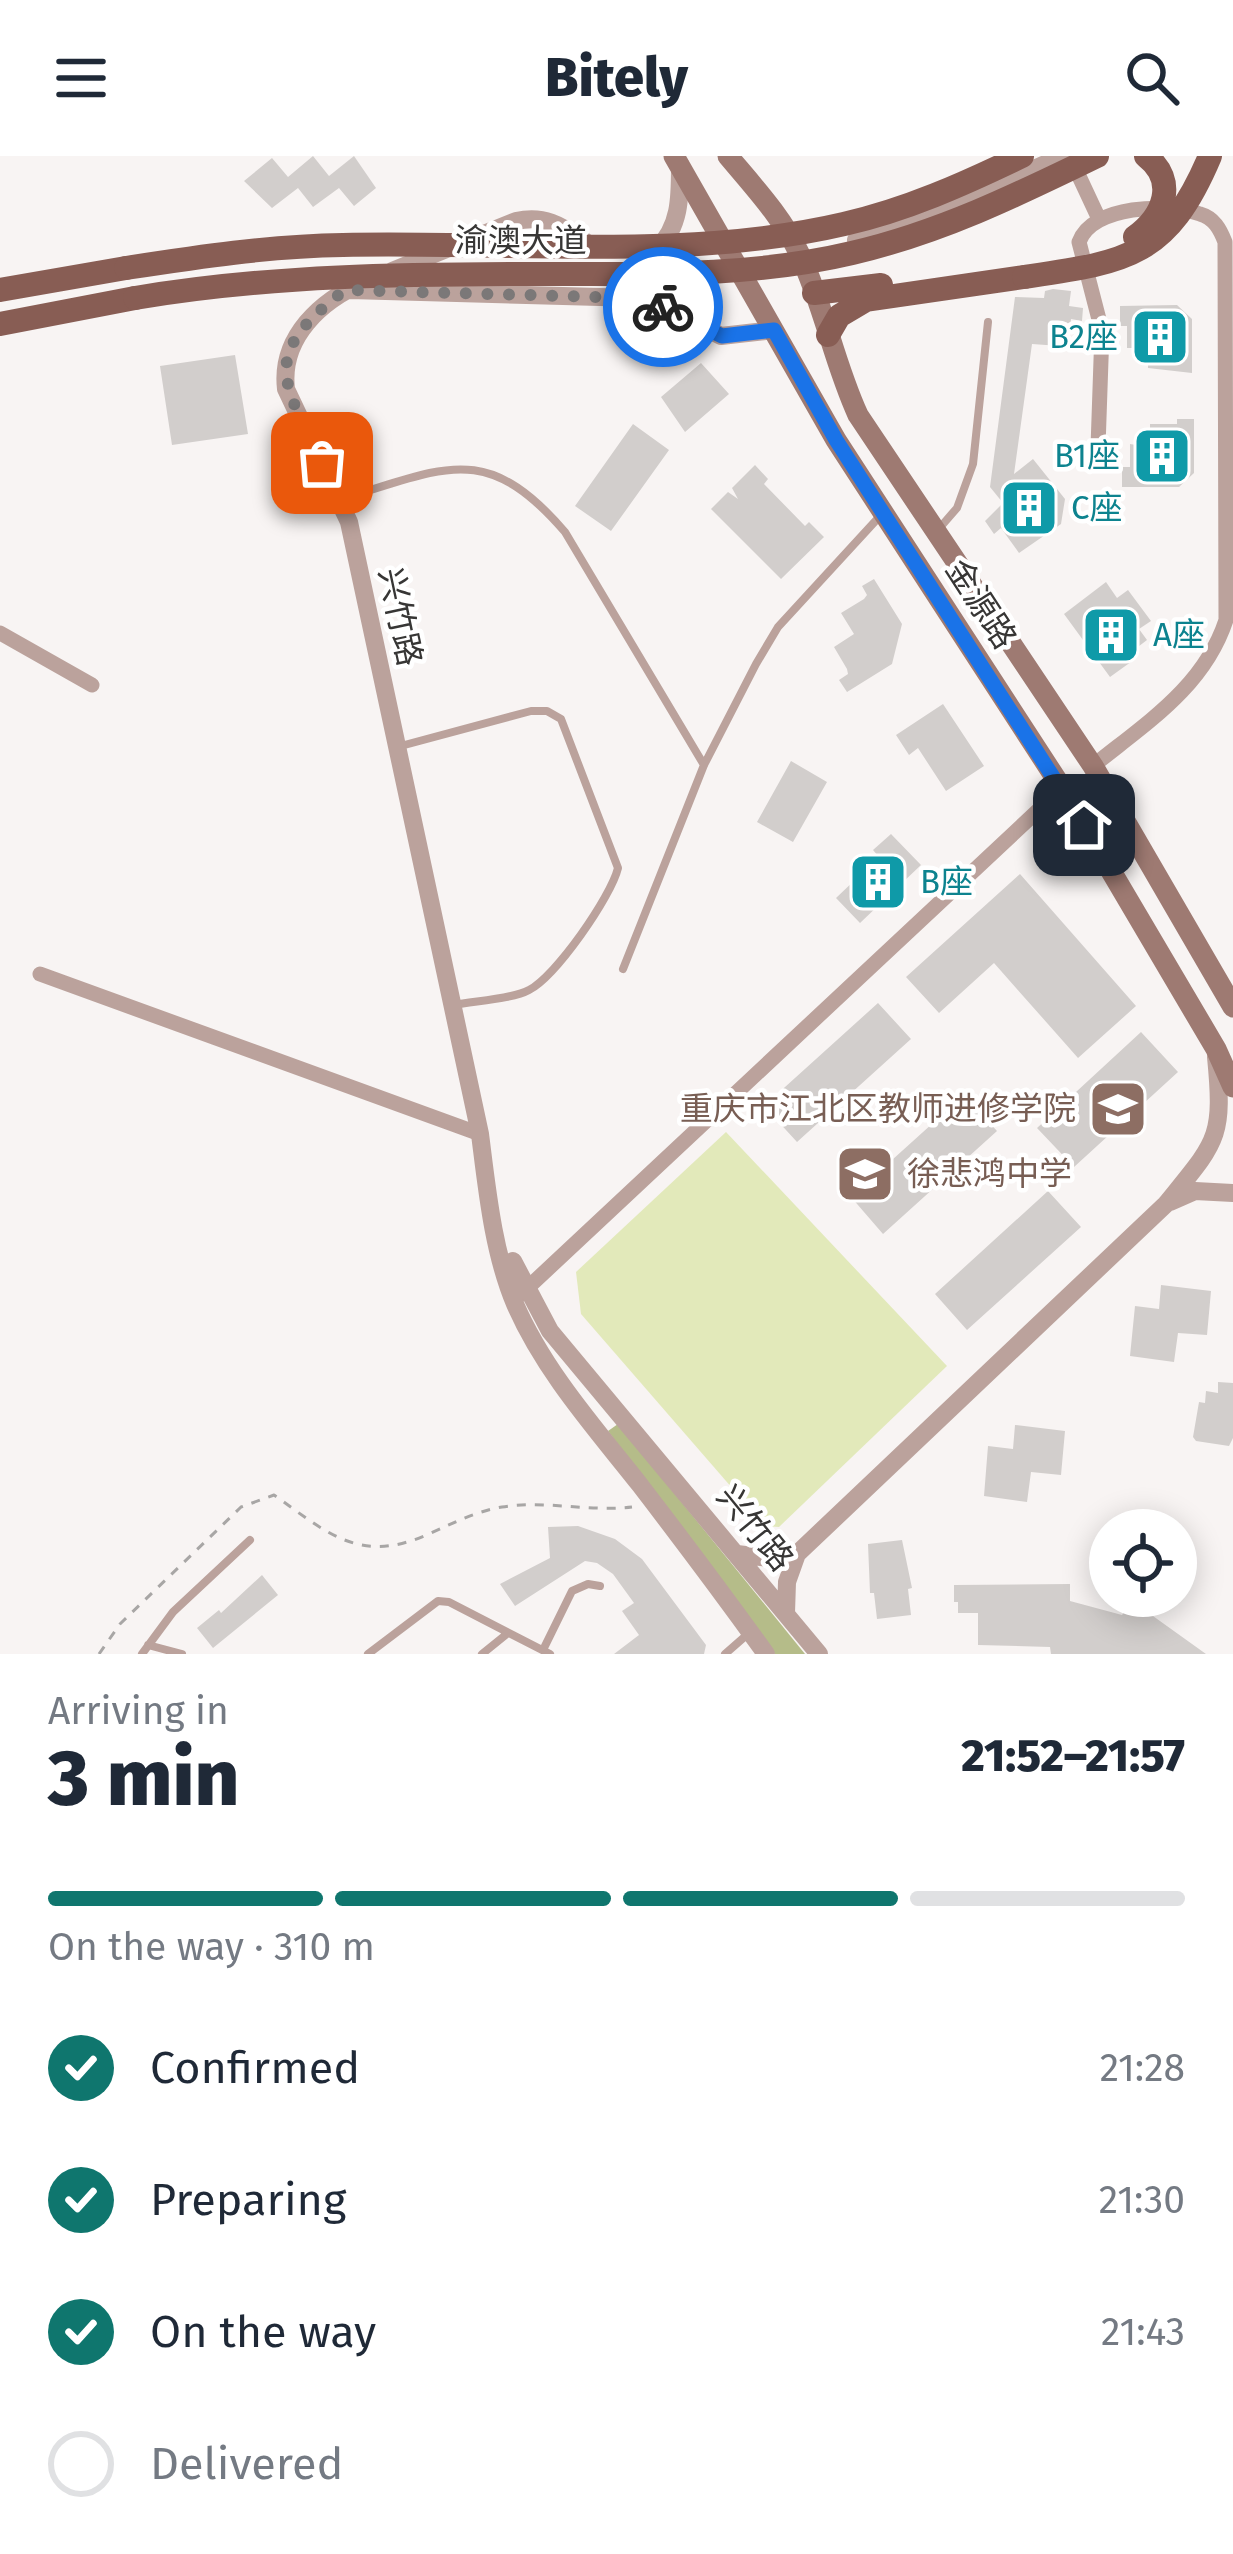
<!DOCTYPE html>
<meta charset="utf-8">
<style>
body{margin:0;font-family:"Fira Sans","Noto Sans SC",sans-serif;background:#f2f2f3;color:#1f2937;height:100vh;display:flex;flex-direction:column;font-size:45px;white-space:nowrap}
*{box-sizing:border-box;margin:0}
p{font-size:39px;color:#747a83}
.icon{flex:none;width:66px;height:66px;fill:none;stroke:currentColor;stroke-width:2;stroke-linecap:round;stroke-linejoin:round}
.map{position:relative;height:1498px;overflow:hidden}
.drawer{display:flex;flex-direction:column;background:#fff;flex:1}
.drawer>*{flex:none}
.controls{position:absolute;left:1089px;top:1353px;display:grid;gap:24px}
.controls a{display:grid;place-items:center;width:108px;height:108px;border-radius:50%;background:#fff;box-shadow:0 6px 30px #0003;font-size:60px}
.pin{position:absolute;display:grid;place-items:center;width:102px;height:102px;color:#fff;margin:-51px;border-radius:24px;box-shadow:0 6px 18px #0006}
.courier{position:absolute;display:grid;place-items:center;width:120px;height:120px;margin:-60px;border:9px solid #1a73e8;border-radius:50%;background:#fff;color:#222;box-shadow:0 3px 15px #0007}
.summary em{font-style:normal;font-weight:800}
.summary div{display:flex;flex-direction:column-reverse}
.summary{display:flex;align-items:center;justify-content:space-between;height:204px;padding:0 48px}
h1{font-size:78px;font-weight:800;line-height:90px}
.bar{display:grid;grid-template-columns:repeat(4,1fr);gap:18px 12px;align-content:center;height:144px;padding:0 48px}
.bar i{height:15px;border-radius:9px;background:#e0e1e3}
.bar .active{background:#0f766e}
.bar p{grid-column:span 4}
ol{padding:0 48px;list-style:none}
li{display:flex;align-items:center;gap:36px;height:132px}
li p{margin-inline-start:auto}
li .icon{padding:12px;border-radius:50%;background:#0f766e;color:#fff;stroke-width:4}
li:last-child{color:#747a83}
li i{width:66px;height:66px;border:6px solid #e0e1e3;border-radius:50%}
header{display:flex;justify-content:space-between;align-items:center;height:156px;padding:0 48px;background:#fff;font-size:54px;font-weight:800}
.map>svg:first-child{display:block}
.green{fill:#e2e9ba}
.forest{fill:#b5bc89}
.building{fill:#d2cecc}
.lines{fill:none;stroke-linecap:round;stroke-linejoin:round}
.path{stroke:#a8a6a5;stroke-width:3;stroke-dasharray:9 9;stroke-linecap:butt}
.service{stroke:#bba29c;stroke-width:8}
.minor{stroke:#bba29c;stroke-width:15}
.tertiary{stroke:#bba29c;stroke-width:18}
.secondary{stroke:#9e7a72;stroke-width:21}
.primary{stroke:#885d54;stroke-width:24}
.primary-bridge{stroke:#885d54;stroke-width:24}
.done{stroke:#7b7878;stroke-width:12;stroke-dasharray:0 21.6}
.route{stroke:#1a73e8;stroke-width:15}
.labels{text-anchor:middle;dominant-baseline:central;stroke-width:9;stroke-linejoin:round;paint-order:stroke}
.street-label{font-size:33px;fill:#373635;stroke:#fff}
.culture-label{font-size:33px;fill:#0d838f;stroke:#fff;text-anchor:start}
.education-label{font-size:33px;fill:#785e54;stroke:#fff;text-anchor:end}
</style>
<header><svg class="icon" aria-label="menu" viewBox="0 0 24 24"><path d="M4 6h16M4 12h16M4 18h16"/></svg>Bitely<svg class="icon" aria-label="search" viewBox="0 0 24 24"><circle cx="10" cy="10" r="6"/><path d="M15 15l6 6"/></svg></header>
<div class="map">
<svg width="1233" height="1498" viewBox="0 0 1233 1498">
<rect width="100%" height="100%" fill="#f8f4f3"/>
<path class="green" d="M 726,976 L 947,1210 L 779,1371 L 765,1370 L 581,1158 L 576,1116 Z"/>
<path class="forest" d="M 618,1268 L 805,1498 L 775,1498 L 608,1275 Z"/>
<path class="building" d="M 313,0 L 329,20 L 354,0 L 376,32 L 354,50 L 339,32 L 313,51 L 298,32 L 272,52 L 244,25 L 272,2 L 288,21 Z
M 1053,133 L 1071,135 L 1069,150 L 1083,152 L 1082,165 L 1071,163 L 1069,186 L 1060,185 L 1060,190 L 1032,188 L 1014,318 L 1033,303 L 1065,343 L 1061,368 L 1019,397 L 1001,372 L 994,378 L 985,365 L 1003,347 L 990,331 L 1015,141 L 1044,142 L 1045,135 Z
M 1177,149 L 1192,163 L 1192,217 L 1148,212 L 1148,207 L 1134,192 L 1127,192 L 1127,170 L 1120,170 L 1120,150 Z
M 235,199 L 248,278 L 172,289 L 160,210 Z
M 701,207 L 729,238 L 685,276 L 661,241 Z
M 1177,263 L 1194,263 L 1194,317 L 1179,331 L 1122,331 L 1122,311 L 1130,311 L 1130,288 L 1136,289 L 1150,274 L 1150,268 L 1177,268 Z
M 633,268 L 669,294 L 611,375 L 575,350 Z
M 755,309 L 768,323 L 764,328 L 805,370 L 809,366 L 824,381 L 781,423 L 711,353 L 728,336 L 738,343 L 732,332 Z
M 874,423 L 902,468 L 892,508 L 847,536 L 839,524 L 848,518 L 847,513 L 834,491 L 854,478 L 841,457 L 864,443 L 867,439 L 862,430 Z
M 1106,426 L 1117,442 L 1128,434 L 1151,465 L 1139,473 L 1147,484 L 1130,497 L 1135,503 L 1110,521 L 1064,458 Z
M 943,548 L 984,610 L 946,635 L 918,592 L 909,599 L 896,579 Z
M 791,605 L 827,626 L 793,686 L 757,666 Z
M 891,678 L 921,709 L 860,767 L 836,742 L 879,701 L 873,694 Z
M 1020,718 L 1136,850 L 1078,902 L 994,807 L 939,857 L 906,821 Z
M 878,847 L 911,883 L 797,986 L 764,950 Z
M 1141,876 L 1178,916 L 1074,1011 L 1037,972 Z
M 964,939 L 997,975 L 883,1078 L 851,1041 Z
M 1048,1035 L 1081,1071 L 967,1174 L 935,1138 Z
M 1161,1129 L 1211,1135 L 1207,1179 L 1178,1177 L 1174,1206 L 1130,1200 L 1135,1150 L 1159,1153 Z
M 1218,1226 L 1233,1227 L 1233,1282 L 1229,1290 L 1196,1285 L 1193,1281 L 1199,1246 L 1205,1247 L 1206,1235 L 1218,1237 Z
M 1015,1269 L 1065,1275 L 1061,1319 L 1031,1316 L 1027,1346 L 984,1340 L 988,1290 L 1013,1293 Z
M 578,1370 L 615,1383 L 642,1403 L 706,1489 L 704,1498 L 614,1498 L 639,1479 L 622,1455 L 634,1447 L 613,1418 L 597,1407 L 585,1405 L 515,1450 L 500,1428 L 550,1402 L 548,1371 Z
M 902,1384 L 912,1432 L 908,1433 L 911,1459 L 877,1463 L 874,1437 L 870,1437 L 868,1388 Z
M 262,1419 L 278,1439 L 213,1492 L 197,1472 L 219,1454 L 221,1457 Z
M 1070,1428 L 1070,1445 L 1122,1459 L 1132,1445 L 1206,1498 L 1051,1498 L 1050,1491 L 978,1489 L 978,1457 L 958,1457 L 958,1446 L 954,1446 L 954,1429 Z"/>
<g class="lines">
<path class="path" d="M 99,1498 L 120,1468 L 241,1351 L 274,1339 C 325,1375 358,1408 424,1380 C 450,1369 473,1356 502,1351 C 546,1344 588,1356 632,1351"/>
<path class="service" d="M 341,343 C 444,313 485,283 565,376 L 704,609
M 937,375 L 957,352 L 973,308 L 988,166
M 397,591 L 531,555 L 547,555 L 561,563 L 618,712 C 611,741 556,820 529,834 C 513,843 473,845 454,849
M 623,813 L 704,609 L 756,508 L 778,471 L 880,360
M 148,1489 L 182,1498
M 543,1494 L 572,1435 L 588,1428 L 600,1430
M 142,1498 L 173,1456 L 250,1384
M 368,1498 L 438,1445 L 449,1446 L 550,1498
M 482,1498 L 508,1477
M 725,1498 L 749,1477"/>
<path class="minor" d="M 1071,3 L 1099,63
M 0,477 L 92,529
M 1093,610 C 1146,567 1204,531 1226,464 L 1225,86 C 1220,73 1214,62 1200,58 C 1168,47 1092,49 1079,86 L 1102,175 L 1098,291
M 40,818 L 480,978
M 520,1139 L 1062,632"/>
<path class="tertiary" d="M 856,84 L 934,58 L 1063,0
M 657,93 C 681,70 680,39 680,8
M 392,115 L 516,65 C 549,58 565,73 592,90
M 366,125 C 321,144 280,181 286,233 L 349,366 L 480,978 C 487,1033 493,1096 515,1148 C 544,1215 595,1272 640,1329 C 683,1385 725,1441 766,1498
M 350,134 L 636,142 L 654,146 L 721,180 L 774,174
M 1170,1046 L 1195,1035 L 1233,1037
M 513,1105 L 550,1175 L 819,1498
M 737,1398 L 769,1402 L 797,1398 L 787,1426 L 786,1457
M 797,1398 L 1166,1048 C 1217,985 1224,983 1216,901"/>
<path class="secondary" d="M 674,0 L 836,284 L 1062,632 L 1216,893 L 1233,931
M 728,0 C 754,31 783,62 800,99 C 824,150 834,207 858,259 L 1093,610 L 1233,851"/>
<path class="primary" d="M 0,134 L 126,112
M 814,137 L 881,129
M 0,168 L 135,142
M 828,179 L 839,160 L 866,144 L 1024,121"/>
<path class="primary-bridge" d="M 1135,81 C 1164,60 1178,25 1146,0
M 126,112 C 198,101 270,90 343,89 C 505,85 686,105 844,68 C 906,54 964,28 1022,0
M 1024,121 C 1126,106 1167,102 1210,0
M 135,142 C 271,119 406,118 544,118 C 647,118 751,121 852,97 C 939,77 1017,39 1097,0"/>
</g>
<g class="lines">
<path class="done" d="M 322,307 C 281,222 260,199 345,134 L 636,142 L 663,151"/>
<path class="route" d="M 663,151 L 722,180 L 774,174 L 836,284 L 1084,669"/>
</g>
<defs>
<symbol id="building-square" viewBox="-11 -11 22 22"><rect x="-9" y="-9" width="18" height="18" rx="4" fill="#0f9aa8" stroke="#fff"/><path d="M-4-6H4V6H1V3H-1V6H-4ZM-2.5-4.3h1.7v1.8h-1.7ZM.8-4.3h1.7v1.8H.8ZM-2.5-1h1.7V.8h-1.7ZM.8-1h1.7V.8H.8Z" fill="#fff"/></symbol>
<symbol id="university-square" viewBox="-11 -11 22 22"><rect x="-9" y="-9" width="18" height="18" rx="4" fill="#8d6e63" stroke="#fff"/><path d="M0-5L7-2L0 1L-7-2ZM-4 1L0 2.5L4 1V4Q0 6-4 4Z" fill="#fff"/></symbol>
<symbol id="school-square" viewBox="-11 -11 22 22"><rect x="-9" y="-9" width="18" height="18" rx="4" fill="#8d6e63" stroke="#fff"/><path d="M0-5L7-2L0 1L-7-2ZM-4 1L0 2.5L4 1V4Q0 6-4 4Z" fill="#fff"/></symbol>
</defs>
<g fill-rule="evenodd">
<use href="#building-square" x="1127" y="148" width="66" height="66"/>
<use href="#building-square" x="1129" y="267" width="66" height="66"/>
<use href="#building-square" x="996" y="319" width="66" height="66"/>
<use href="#building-square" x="1078" y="446" width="66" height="66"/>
<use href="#building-square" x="845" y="693" width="66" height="66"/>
<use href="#university-square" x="1085" y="920" width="66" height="66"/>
<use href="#school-square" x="832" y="985" width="66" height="66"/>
</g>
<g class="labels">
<g class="street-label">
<text x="521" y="85">渝澳大道</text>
<text transform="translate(981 448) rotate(57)">金源路</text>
<text transform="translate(400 461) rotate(78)">兴竹路</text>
<text transform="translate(755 1372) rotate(51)">兴竹路</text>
</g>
<g class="culture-label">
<text x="1118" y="181" text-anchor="end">B2座</text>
<text x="1120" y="300" text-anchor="end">B1座</text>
<text x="1071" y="352">C座</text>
<text x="1153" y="479">A座</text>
<text x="920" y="726">B座</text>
</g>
<g class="education-label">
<text x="1076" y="953">重庆市江北区教师进修学院</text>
<text x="907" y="1018" text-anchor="start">徐悲鸿中学</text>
</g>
</g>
</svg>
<div class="controls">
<a><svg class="icon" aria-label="locate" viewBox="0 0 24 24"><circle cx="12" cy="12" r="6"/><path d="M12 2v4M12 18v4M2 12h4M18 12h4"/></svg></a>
</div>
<div class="pin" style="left:322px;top:307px;background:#ea580c"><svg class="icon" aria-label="bag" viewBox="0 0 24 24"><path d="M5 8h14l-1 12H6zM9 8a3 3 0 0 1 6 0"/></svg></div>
<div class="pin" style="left:1084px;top:669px;background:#1f2937"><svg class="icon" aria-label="home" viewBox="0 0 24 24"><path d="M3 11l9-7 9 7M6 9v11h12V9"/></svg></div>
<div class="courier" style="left:663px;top:151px"><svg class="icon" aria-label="bike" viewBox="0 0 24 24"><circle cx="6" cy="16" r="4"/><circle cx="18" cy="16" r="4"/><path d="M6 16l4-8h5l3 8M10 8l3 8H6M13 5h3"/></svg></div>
</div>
<section class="drawer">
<div class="summary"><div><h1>3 min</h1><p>Arriving in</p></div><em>21:52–21:57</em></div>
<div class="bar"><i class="active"></i><i class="active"></i><i class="active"></i><i></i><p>On the way · 310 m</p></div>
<ol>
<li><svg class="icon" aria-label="check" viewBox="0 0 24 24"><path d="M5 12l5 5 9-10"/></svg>Confirmed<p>21:28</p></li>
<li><svg class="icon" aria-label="check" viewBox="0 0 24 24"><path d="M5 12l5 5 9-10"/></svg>Preparing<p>21:30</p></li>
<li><svg class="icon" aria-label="check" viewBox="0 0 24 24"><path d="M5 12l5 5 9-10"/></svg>On the way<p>21:43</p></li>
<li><i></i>Delivered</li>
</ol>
</section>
